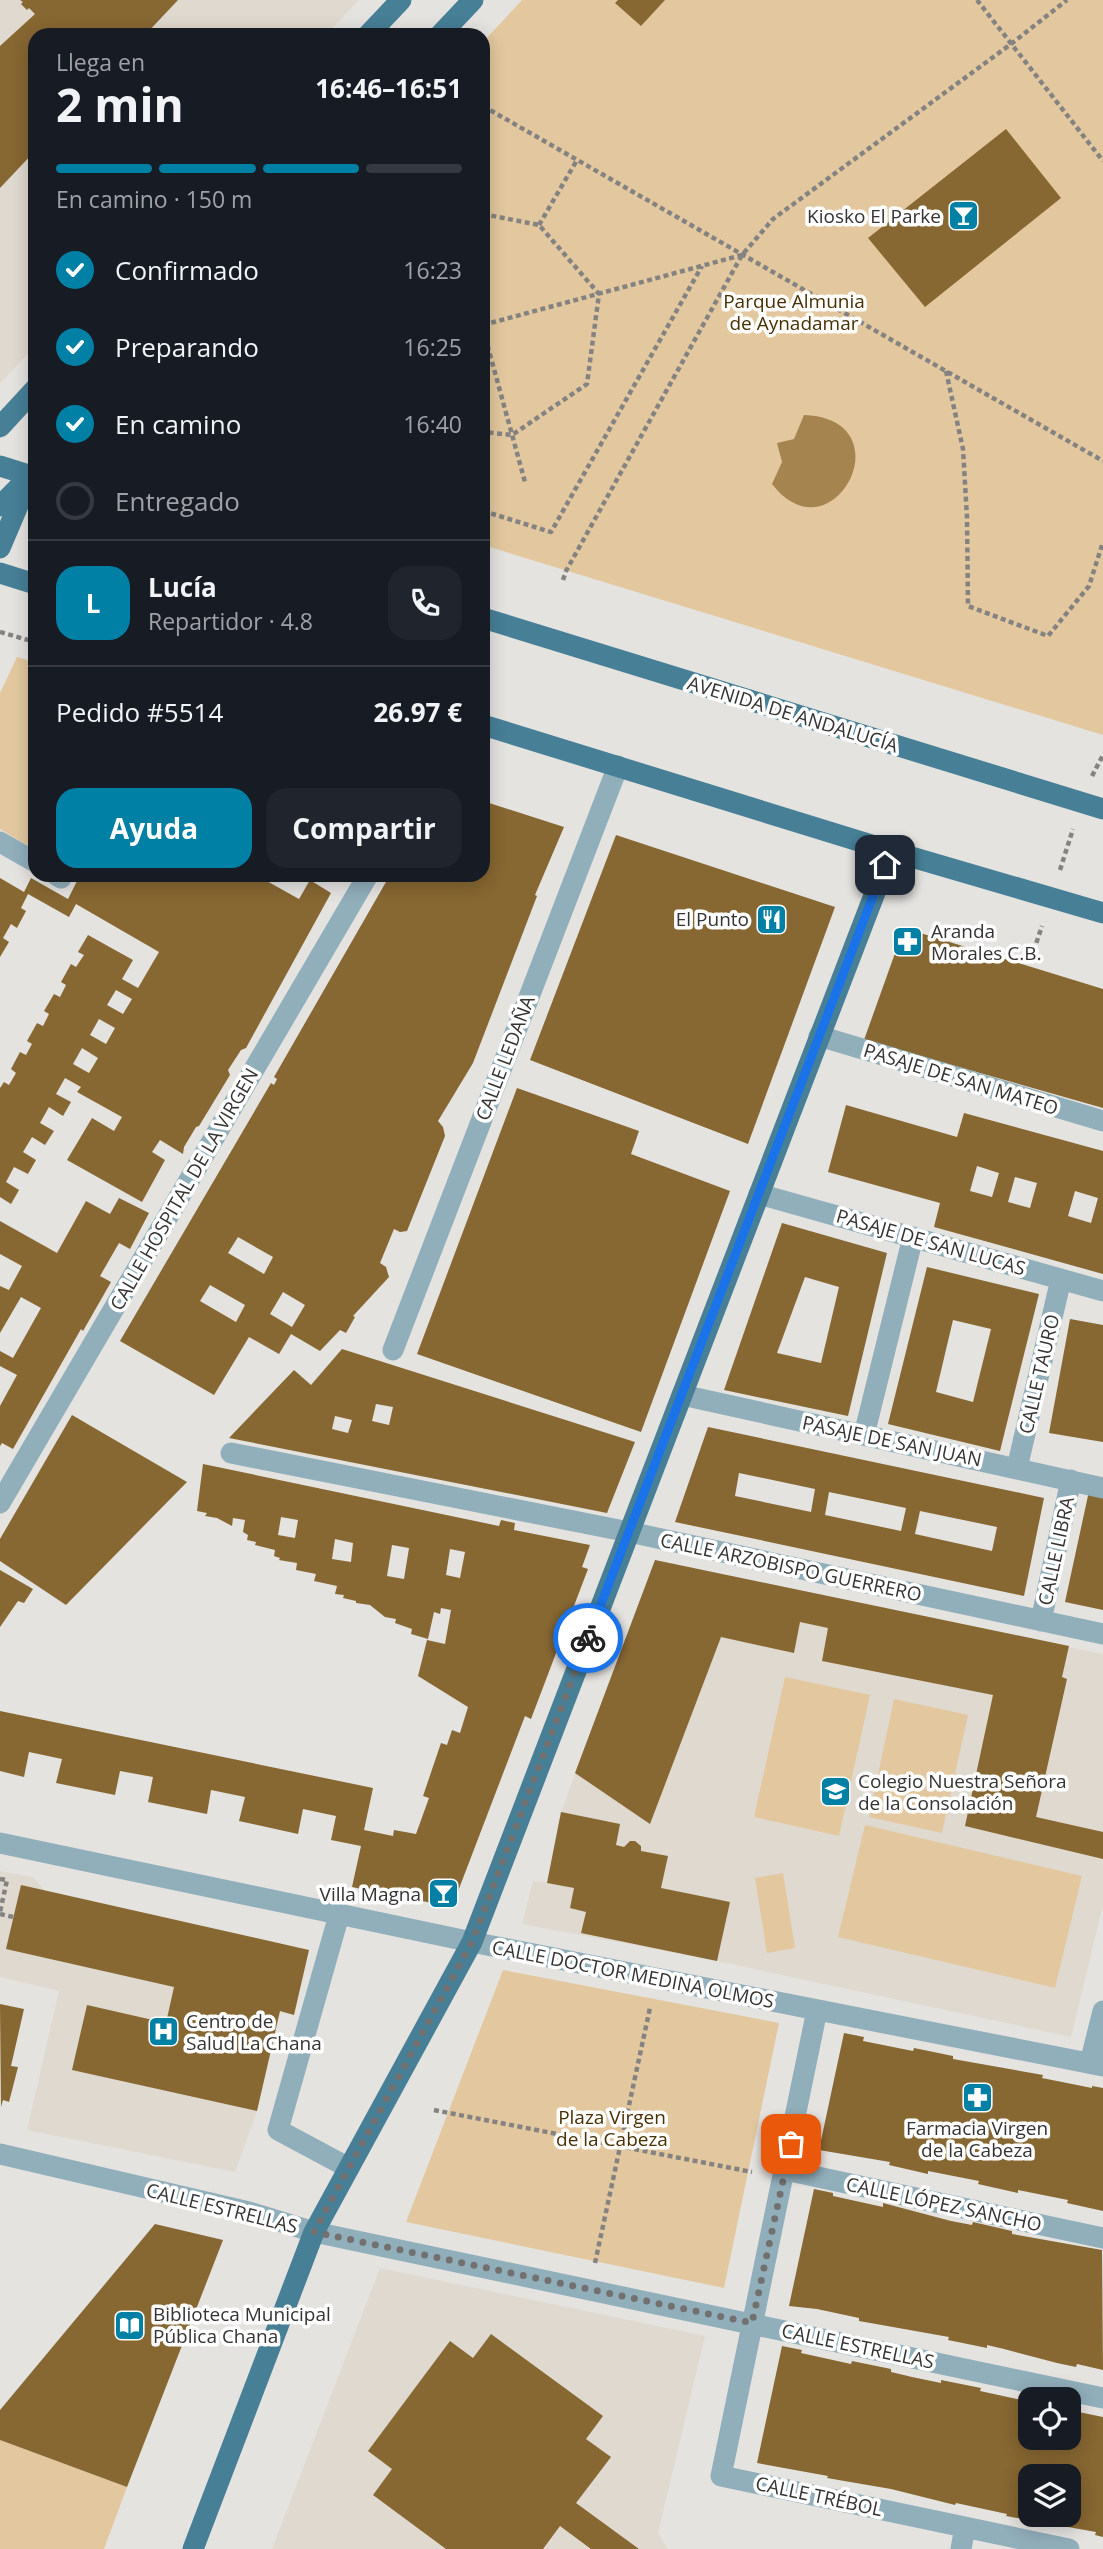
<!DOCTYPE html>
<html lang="es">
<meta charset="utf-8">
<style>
body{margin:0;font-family:"Open Sans",sans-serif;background:#20242c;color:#f1f3f6;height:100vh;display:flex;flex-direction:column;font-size:26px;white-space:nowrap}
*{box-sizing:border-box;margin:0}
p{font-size:23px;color:#9ea1a6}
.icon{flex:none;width:38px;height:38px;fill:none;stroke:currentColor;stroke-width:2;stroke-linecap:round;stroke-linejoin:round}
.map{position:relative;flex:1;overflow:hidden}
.panel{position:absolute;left:28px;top:28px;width:462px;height:854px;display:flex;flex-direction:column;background:#171b24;border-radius:21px;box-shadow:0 4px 18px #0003}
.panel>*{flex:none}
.tools{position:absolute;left:1018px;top:2387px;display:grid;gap:14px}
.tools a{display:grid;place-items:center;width:63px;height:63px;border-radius:14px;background:#171b24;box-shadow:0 4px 18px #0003;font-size:35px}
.pin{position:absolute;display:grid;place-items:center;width:60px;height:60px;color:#fff;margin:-30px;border-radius:14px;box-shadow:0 4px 10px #0006}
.courier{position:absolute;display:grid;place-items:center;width:70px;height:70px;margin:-35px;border:5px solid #1a73e8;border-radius:50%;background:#fff;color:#222;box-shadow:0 2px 9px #0007}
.summary em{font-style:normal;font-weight:700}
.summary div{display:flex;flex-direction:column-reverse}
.summary{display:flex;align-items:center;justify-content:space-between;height:119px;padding:0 28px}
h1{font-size:46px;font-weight:700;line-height:52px}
.bar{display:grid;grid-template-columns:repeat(4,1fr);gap:10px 7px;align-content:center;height:84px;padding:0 28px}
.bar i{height:9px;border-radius:5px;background:#363941}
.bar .selected{background:#0080a5}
.bar p{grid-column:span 4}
.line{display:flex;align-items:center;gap:18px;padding:0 28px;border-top:2px solid #363941}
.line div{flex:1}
.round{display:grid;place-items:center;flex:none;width:74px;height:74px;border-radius:21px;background:#20242c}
ol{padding:0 28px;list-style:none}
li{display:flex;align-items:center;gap:21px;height:77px}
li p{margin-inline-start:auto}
li .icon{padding:7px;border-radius:50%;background:#0080a5;color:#fff;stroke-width:4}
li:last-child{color:#9ea1a6}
li i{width:38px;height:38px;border:4px solid #363941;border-radius:50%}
.cta{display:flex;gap:14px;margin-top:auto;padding:14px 28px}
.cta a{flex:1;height:80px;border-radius:21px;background:#0080a5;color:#fff;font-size:28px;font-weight:700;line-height:80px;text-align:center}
.cta a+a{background:#20242c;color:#f1f3f6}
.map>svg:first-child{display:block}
.built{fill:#dfd9cf}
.green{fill:#e3c89f}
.water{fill:#a5844f}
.building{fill:#876732;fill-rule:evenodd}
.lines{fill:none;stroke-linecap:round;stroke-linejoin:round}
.path{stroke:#858381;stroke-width:4.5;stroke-dasharray:5 3.5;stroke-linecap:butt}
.minor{stroke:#91aebb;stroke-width:21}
.major{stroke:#477f97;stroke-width:21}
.done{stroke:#737170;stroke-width:7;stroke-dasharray:0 12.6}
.route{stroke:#1a73e8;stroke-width:9}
.labels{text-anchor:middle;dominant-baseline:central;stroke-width:7;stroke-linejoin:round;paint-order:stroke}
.poi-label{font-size:19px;fill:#353433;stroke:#fff;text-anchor:start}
.park-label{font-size:19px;fill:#483002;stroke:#fff}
.street-label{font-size:19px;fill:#353433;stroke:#fff}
</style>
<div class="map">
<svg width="1103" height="2549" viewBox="0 0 1103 2549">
<rect width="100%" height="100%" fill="#e5e3e0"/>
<path class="built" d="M 0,0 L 359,0 L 326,35 L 35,35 L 35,346 L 0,384 Z
M 655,1560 L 1103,1654 L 1103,1905 L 1071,2037 L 717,1961 L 522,1924 L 533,1881 L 547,1882 L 561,1812 Z
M 0,1871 L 33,1877 L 44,1890 L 294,2015 L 280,2012 L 257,2111 L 235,2172 L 27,2130 L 59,1991 L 0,1977 Z
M 380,2268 L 705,2336 L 658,2533 L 668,2549 L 272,2549 Z"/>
<path class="green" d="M 522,0 L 1103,0 L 1103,735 L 483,545 L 483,42 Z
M 17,657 L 35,662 L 35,850 L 0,829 L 0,693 Z
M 785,1677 L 870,1695 L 839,1836 L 754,1817 Z
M 894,1699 L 968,1715 L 942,1833 L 869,1817 Z
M 865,1825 L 1082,1876 L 1055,1988 L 838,1937 Z
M 783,1873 L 795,1948 L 767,1953 L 755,1878 Z
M 503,1970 L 779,2023 L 724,2288 L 406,2222 Z
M 0,2440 L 127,2487 L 104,2549 L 0,2549 Z"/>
<path class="water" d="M 804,415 C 908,419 832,562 772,484 L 782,462 L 777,443 L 794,439 Z"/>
<path class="building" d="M 20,0 L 178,0 L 145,35 L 35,35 L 35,151 L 0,188 L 0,46 L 35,14 L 29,8 L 27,10 L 21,4 L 23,2 Z
M 618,0 L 665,0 L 641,26 L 615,3 Z
M 1006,129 L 1061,198 L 925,307 L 868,238 Z
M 483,801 L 564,827 L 535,895 L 537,896 L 473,1063 L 438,1121 L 443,1127 L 445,1136 L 407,1231 L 400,1232 L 394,1229 L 380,1263 L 386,1267 L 389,1277 L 353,1316 L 355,1317 L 346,1333 L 340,1330 L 320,1351 L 291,1334 L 279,1354 L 249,1337 L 214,1395 L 120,1341 L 271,1083 L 274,1085 L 277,1079 L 274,1077 L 390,875 L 483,875 ZM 238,1237 L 273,1257 L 264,1274 L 228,1253 ZM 210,1285 L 245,1305 L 236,1322 L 200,1301 ZM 283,1292 L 305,1305 L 292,1327 L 270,1314 Z
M 616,835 L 835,907 L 748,1144 L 530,1060 Z
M 80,875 L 256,875 L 299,899 L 310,880 L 331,893 L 246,1048 L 241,1050 L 228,1070 L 230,1075 L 199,1126 L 196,1127 L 184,1147 L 183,1154 L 160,1140 L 152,1152 L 165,1160 L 142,1202 L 67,1160 L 92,1118 L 114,1131 L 122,1117 L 77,1092 L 81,1087 L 65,1078 L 56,1094 L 71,1102 L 63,1116 L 49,1107 L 40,1123 L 54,1131 L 45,1145 L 32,1137 L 23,1152 L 36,1160 L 28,1174 L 14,1167 L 6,1182 L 19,1190 L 11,1204 L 0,1197 L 0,1088 L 4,1082 L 9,1085 L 16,1073 L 11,1069 L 20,1052 L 26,1055 L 32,1044 L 27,1041 L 37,1023 L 43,1026 L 49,1014 L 44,1011 L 54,994 L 60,997 L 66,985 L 61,982 L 71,964 L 76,967 L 84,955 L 78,952 L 88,935 L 133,960 L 122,979 L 138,988 L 159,952 L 76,904 L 69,917 L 28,894 L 21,908 L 26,911 L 17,928 L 11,924 L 3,938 L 9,942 L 0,957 L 0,878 L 24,892 L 31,878 L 68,899 ZM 116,990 L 132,999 L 123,1014 L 107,1005 ZM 99,1019 L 115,1028 L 106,1044 L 90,1035 ZM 82,1048 L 98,1058 L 89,1073 L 73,1064 Z
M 330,875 L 345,875 L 341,882 Z
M 904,928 L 1103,989 L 1103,1108 L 864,1040 Z
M 517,1088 L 639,1131 L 631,1154 L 730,1191 L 641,1432 L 417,1354 Z
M 846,1105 L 957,1137 L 964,1113 L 1103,1151 L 1103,1274 L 934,1227 L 940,1203 L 828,1172 ZM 977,1166 L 999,1173 L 992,1197 L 970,1191 ZM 1015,1177 L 1037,1183 L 1030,1208 L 1008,1202 ZM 1075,1191 L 1098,1198 L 1091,1223 L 1068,1216 Z
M 119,1198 L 149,1213 L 130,1249 L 119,1243 L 100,1276 L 111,1282 L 83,1331 L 81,1329 L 13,1449 L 2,1443 L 0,1446 L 0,1406 L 17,1375 L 0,1366 L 0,1351 L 13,1358 L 41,1308 L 21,1297 L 0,1333 L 0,1286 L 9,1290 L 22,1266 L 0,1254 L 0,1221 L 57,1253 L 86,1201 L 110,1214 Z
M 782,1223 L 887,1253 L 848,1416 L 724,1390 ZM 805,1277 L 839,1287 L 821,1363 L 777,1353 Z
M 927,1267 L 1039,1294 L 1000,1451 L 888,1424 ZM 953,1320 L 991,1329 L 973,1402 L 936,1392 Z
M 1070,1319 L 1103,1325 L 1103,1442 L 1049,1433 Z
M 342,1349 L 635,1442 L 607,1513 L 229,1438 L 294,1370 L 311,1385 ZM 376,1404 L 393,1407 L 389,1425 L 372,1421 ZM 335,1416 L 352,1420 L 348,1433 L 332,1429 Z
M 72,1415 L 187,1482 L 66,1605 L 0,1561 L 0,1539 Z
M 708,1427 L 1044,1498 L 1024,1596 L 675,1522 ZM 739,1473 L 815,1489 L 811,1512 L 735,1496 ZM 829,1492 L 906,1508 L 901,1531 L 825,1515 ZM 920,1511 L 997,1527 L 992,1551 L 915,1534 Z
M 203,1464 L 499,1526 L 501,1520 L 515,1523 L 514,1530 L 590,1545 L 582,1567 L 588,1569 L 531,1719 L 525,1716 L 452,1907 L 352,1887 L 361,1846 L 331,1840 L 336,1816 L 303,1809 L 298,1834 L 239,1821 L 245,1797 L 211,1790 L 207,1814 L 148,1802 L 153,1777 L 120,1771 L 115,1795 L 56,1783 L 62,1759 L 29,1752 L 24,1777 L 0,1771 L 0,1711 L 373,1788 L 364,1830 L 393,1836 L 394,1830 L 416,1834 L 429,1798 L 423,1796 L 441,1743 L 447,1745 L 452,1730 L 460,1733 L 468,1707 L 418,1676 L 427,1640 L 445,1644 L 451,1610 L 441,1608 L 440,1614 L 434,1612 L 428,1639 L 411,1634 L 412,1629 L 395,1623 L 396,1619 L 385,1617 L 370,1605 L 356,1603 L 356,1601 L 343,1598 L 344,1595 L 335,1594 L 337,1586 L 314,1581 L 316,1574 L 296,1570 L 297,1563 L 279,1560 L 280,1558 L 274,1556 L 275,1550 L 255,1545 L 256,1542 L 247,1540 L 248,1535 L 243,1532 L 245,1520 L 233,1518 L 232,1526 L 217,1518 L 205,1516 L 207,1513 L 197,1511 ZM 281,1517 L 298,1520 L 295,1538 L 278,1535 ZM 335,1539 L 353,1543 L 351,1562 L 332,1559 ZM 392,1545 L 409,1548 L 404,1579 L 387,1576 ZM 450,1549 L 465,1552 L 460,1578 L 446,1575 Z
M 1089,1491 L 1103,1494 L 1103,1610 L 1065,1602 Z
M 655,1560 L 1069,1646 L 1062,1677 L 1067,1679 L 1036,1817 L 1103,1832 L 1103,1859 L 965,1826 L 993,1695 L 822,1661 L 828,1628 L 800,1622 L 794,1653 L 721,1637 L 650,1824 L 575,1773 Z
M 0,1570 L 33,1589 L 24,1603 L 18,1601 L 0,1627 Z
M 561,1812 L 620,1824 L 616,1845 L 624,1847 L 630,1841 L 635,1841 L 641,1846 L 641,1851 L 668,1856 L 661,1888 L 730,1902 L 717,1961 L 581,1933 L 586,1912 L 570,1908 L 574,1888 L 547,1883 Z
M 21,1885 L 309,1950 L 294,2015 L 280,2011 L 257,2111 L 72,2070 L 87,2005 L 166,2023 L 174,1987 L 6,1949 Z
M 0,2004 L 24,2009 L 11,2066 L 18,2067 L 9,2102 L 3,2100 L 1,2107 Z
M 844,2033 L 864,2037 L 863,2041 L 913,2051 L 914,2048 L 953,2056 L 953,2059 L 1043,2075 L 1042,2078 L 1092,2088 L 1092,2086 L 1103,2088 L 1103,2211 L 1067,2203 L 1068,2200 L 1018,2190 L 1018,2193 L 978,2184 L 979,2181 L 928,2171 L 928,2174 L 889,2165 L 890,2162 L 819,2150 Z
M 814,2189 L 833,2193 L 833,2196 L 883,2207 L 883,2203 L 951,2221 L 972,2225 L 973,2222 L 1012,2231 L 1012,2234 L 1102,2250 L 1103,2370 L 1077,2364 L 1076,2367 L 1057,2363 L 1004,2349 L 987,2345 L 987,2348 L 948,2340 L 949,2337 L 859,2321 L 859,2318 L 817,2309 L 789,2306 Z
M 155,2224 L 223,2240 L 127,2487 L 0,2440 L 0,2410 Z
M 491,2334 L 603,2416 L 586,2439 L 611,2457 L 576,2503 L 639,2549 L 591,2549 L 560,2526 L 543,2549 L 446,2549 L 373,2495 L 392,2469 L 368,2451 L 450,2341 L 473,2358 Z
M 782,2346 L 802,2350 L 801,2353 L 851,2364 L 852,2361 L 891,2369 L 891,2372 L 912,2377 L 941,2383 L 941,2380 L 981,2388 L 980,2391 L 1031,2402 L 1031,2438 L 1069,2438 L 1069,2410 L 1103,2417 L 1103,2537 L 1095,2535 L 1096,2532 L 1006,2516 L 1007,2514 L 956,2503 L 955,2505 L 891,2489 L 827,2478 L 828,2476 L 757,2463 ZM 1031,2476 L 1069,2476 L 1069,2515 L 1031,2515 Z"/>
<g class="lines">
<path class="path" d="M 977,0 L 1103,161
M 483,106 L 1103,461
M 483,214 L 539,225 L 599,294 L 587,384 L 512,435 L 483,432
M 539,225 L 577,160
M 483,325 L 742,255
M 483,329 L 525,482
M 946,371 L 963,449 L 967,518 L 968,606 L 1048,636 L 1089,586 L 1103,542
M 483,511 L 551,532 L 702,266
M 563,580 L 566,571 L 742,255 L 773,219 L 1011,44 L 1067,0
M 0,632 L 35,642
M 1092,776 L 1103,755
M 1060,870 L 1073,829
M 1031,959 L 1042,926
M 0,1879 L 7,1880 L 0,1912
M 0,1914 L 13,1917
M 434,2110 L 752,2172
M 595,2263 L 650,2008"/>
<path class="minor" d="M 0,842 L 35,862
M 56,875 L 61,878 L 62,875
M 819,1036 L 1103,1121
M 759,1194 L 1103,1291
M 393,1350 L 618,766
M 682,1395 L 1103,1488
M 864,1435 L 913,1237
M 231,1453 L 629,1532 L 1103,1634
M 1017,1468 L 1061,1279
M 0,1503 L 368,875
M 1041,1621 L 1071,1480
M 0,1843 L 472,1942 L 1103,2066
M 339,1915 L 278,2130 L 349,2168
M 817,2010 L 721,2476 L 1069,2549
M 1090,2063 L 1103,2011
M 0,2154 L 249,2212 L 314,2232 L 1103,2398
M 785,2170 L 1103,2238
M 961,2549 L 965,2527"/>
<path class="major" d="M 368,35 L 401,0
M 440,35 L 473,0
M 0,427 L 35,389
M 0,466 L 35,477
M 0,506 L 24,482
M 0,548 L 31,475
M 0,573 L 35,584
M 483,618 L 1103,809
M 483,725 L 891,851 L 1103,913
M 193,2549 L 314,2232 L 472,1942 L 891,851"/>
</g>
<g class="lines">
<path class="done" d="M 588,1638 L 472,1942 L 314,2232 L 752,2323 L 791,2144"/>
<path class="route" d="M 588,1638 L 885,865"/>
</g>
<defs>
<symbol id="bar-square" viewBox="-11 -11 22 22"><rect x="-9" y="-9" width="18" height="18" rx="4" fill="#0080a5" stroke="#fff"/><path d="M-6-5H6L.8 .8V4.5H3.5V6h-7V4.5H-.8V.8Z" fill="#fff"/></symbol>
<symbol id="restaurant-square" viewBox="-11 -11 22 22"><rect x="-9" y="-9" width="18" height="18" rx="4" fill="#0080a5" stroke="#fff"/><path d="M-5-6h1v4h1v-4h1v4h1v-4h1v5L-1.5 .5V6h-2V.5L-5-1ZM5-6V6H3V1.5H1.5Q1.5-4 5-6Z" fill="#fff"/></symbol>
<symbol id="pharmacy-square" viewBox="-11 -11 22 22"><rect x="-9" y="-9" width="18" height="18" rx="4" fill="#0080a5" stroke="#fff"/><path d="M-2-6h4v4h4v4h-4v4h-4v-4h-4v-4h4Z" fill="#fff"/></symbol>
<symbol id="school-square" viewBox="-11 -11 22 22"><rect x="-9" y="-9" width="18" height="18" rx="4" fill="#0080a5" stroke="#fff"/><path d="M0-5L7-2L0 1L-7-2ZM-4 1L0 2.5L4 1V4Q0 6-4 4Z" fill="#fff"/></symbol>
<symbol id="hospital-square" viewBox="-11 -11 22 22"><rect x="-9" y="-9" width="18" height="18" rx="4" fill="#0080a5" stroke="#fff"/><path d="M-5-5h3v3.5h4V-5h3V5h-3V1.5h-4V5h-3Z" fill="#fff"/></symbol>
<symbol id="library-square" viewBox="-11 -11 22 22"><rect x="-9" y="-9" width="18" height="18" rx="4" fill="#0080a5" stroke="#fff"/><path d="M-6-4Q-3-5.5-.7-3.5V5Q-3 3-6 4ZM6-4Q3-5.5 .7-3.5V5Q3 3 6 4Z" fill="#fff"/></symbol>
</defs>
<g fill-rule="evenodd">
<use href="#bar-square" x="946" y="198" width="35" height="35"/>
<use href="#restaurant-square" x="754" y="902" width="35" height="35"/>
<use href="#pharmacy-square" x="890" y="924" width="35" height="35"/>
<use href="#school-square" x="818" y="1774" width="35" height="35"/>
<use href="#bar-square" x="426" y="1876" width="35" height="35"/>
<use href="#hospital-square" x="146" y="2014" width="35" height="35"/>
<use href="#pharmacy-square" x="960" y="2080" width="35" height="35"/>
<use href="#library-square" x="112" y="2308" width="35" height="35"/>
</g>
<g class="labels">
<g class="poi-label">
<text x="941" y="216" text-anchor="end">Kiosko El Parke</text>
<text x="749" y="919" text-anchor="end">El Punto</text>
<text x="931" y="931">Aranda<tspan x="931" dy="22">Morales C.B.</tspan></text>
<text x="858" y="1781">Colegio Nuestra Señora<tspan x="858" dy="22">de la Consolación</tspan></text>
<text x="421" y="1894" text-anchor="end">Villa Magna</text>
<text x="186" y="2021">Centro de<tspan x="186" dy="22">Salud La Chana</tspan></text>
<text x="977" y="2128" text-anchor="middle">Farmacia Virgen<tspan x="977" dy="22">de la Cabeza</tspan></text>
<text x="153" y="2314">Biblioteca Municipal<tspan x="153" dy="22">Pública Chana</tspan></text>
</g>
<g class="park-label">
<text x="794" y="301">Parque Almunia<tspan x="794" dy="22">de Aynadamar</tspan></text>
<text x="612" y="2117">Plaza Virgen<tspan x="612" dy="22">de la Cabeza</tspan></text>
</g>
<g class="street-label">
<text transform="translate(793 714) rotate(17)">AVENIDA DE ANDALUCÍA</text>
<text transform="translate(505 1058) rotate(-69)">CALLE LEDAÑA</text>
<text transform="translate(961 1079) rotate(17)">PASAJE DE SAN MATEO</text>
<text transform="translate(184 1189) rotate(-60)">CALLE HOSPITAL DE LA VIRGEN</text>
<text transform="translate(931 1242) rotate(16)">PASAJE DE SAN LUCAS</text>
<text transform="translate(1039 1374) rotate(-77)">CALLE TAURO</text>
<text transform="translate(892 1441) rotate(12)">PASAJE DE SAN JUAN</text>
<text transform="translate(1056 1551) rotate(-78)">CALLE LIBRA</text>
<text transform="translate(791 1567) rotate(12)">CALLE ARZOBISPO GUERRERO</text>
<text transform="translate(633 1974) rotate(11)">CALLE DOCTOR MEDINA OLMOS</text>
<text transform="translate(944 2204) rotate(12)">CALLE LÓPEZ SANCHO</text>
<text transform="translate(222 2208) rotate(14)">CALLE ESTRELLAS</text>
<text transform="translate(858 2346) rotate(12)">CALLE ESTRELLAS</text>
<text transform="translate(819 2496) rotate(12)">CALLE TRÉBOL</text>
</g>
</g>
</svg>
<div class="tools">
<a><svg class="icon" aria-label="locate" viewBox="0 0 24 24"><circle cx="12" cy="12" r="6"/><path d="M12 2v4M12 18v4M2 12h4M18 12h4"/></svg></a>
<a><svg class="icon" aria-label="layers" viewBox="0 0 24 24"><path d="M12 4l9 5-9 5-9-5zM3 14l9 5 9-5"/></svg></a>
</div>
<div class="pin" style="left:791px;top:2144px;background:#ea580c"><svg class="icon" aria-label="bag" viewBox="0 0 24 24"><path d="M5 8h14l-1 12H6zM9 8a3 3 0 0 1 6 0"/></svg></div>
<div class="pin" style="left:885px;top:865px;background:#1f2937"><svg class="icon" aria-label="home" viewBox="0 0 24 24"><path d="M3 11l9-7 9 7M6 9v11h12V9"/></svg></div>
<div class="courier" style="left:588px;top:1638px"><svg class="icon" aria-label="bike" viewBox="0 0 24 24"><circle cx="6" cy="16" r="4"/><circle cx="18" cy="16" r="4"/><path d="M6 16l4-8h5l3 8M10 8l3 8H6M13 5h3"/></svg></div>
<section class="panel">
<div class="summary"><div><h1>2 min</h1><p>Llega en</p></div><em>16:46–16:51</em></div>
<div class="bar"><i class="selected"></i><i class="selected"></i><i class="selected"></i><i></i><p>En camino · 150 m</p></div>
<ol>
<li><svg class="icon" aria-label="check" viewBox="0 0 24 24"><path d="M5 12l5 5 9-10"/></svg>Confirmado<p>16:23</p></li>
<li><svg class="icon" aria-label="check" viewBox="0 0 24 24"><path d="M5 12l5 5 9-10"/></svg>Preparando<p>16:25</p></li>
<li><svg class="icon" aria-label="check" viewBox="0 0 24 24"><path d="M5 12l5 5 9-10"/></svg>En camino<p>16:40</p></li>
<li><i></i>Entregado</li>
</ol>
<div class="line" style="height:126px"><b class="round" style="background:#0080a5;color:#fff">L</b><div><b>Lucía</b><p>Repartidor · 4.8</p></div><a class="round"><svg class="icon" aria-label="phone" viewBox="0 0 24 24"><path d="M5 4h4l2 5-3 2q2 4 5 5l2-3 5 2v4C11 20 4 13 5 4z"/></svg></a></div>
<div class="line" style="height:91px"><div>Pedido #5514</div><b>26.97 €</b></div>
<div class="cta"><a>Ayuda</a><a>Compartir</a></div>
</section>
</div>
